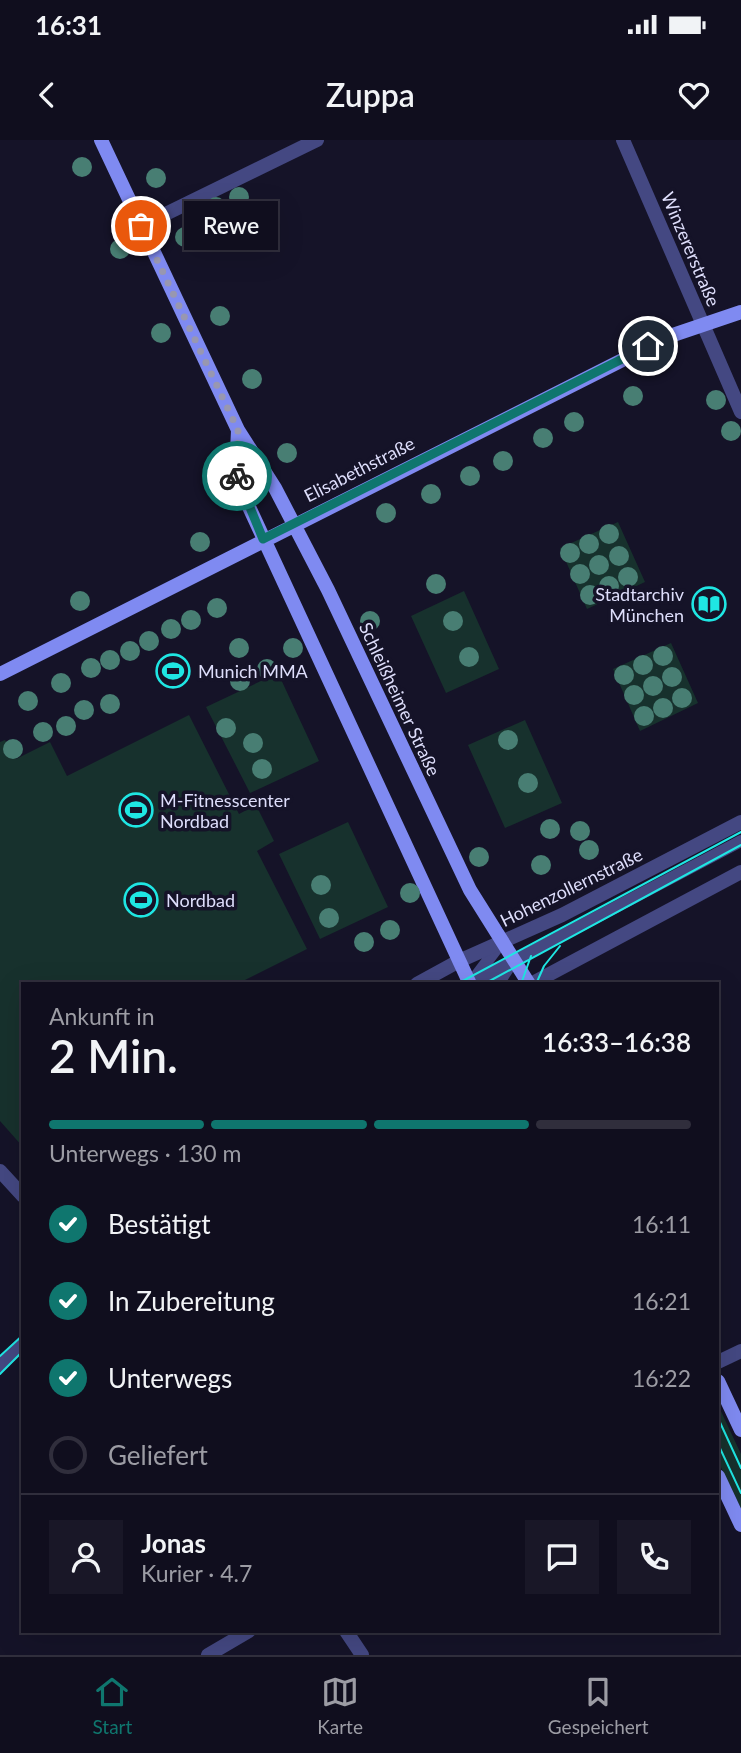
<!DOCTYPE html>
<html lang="de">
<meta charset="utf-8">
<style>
body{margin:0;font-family:Lato,sans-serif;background:#191727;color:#f1f3f6;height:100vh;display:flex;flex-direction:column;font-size:26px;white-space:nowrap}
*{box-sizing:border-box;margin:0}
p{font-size:23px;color:#9c9ca4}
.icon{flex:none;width:38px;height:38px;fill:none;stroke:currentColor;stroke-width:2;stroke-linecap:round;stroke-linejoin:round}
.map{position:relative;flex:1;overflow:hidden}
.panel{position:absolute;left:21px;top:842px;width:698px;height:651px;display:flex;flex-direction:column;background:#100e1e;border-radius:0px;box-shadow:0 7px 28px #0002,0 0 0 2px #302e3c}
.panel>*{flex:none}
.pin{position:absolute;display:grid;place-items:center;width:60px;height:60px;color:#fff;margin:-30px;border:4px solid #fff;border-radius:50%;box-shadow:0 2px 7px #0007}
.courier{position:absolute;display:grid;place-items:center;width:70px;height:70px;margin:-35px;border:5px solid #0f766e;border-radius:50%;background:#fff;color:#222;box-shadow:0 2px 9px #0007}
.bubble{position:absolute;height:49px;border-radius:0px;background:#100e1e;box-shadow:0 7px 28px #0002,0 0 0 2px #302e3c;font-size:23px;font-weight:600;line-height:49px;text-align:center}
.head em{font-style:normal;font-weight:600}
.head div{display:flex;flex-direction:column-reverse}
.head{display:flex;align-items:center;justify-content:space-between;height:119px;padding:0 28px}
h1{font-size:46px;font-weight:600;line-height:52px}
.bar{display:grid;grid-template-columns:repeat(4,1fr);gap:10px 7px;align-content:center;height:84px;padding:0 28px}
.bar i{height:9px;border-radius:5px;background:#302e3c}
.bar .active{background:#0f766e}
.bar p{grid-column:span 4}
.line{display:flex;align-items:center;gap:18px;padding:0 28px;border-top:2px solid #302e3c}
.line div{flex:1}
.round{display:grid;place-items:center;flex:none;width:74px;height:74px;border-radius:0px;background:#191727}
ol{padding:0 28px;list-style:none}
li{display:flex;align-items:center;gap:21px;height:77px}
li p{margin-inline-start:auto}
li .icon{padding:7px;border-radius:50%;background:#0f766e;color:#fff;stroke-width:4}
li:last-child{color:#9c9ca4}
li i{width:38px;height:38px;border:4px solid #302e3c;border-radius:50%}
.status{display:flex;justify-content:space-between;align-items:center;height:49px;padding:0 35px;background:#100e1e;direction:ltr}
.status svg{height:19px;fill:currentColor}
header{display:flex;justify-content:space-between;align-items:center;height:91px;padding:0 28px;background:#100e1e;font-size:32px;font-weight:600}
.dock{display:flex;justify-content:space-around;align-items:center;height:98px;border-top:2px solid #302e3c;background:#100e1e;font-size:19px;color:#9c9ca4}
.dock a{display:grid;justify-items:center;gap:4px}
.dock .active{color:#0f766e}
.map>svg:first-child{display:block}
.green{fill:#17312d}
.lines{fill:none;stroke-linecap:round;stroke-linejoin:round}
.service{stroke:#444882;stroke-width:12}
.minor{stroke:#444882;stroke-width:14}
.tertiary{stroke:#444882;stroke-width:14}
.secondary{stroke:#7f8af1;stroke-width:14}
.tram{stroke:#1fe6e3;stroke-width:2}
.tree{fill:#487e73}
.done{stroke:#9897b1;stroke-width:7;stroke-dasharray:0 12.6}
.route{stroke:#0f766e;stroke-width:9}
.labels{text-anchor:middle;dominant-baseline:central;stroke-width:7;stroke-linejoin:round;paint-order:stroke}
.street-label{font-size:18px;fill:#dedefb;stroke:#151328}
.poi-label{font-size:18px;fill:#dedefb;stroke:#151328;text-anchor:start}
</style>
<div class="status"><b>16:31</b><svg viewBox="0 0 49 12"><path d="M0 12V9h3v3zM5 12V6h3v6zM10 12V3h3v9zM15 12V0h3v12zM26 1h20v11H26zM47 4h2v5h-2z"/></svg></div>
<header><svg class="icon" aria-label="back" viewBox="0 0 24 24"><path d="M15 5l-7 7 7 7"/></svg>Zuppa<svg class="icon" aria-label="heart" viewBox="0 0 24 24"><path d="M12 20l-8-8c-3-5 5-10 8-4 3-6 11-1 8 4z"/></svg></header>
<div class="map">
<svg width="741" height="1515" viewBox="0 0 741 1515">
<rect width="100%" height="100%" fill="#151328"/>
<path class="green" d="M 618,382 L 645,442 L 587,469 L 560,408 Z
M 464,451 L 499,529 L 446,553 L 411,476 Z
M 671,503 L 698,563 L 640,591 L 613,529 Z
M 278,533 L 319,621 L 250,653 L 206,567 Z
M 189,575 L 239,674 L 256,665 L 274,701 L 257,711 L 307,809 L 239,843 L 23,844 L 23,1007 L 0,981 L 0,602 L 5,600 L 16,619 L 50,602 L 67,636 Z
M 525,580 L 562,663 L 505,688 L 468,605 Z
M 348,682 L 388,767 L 320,799 L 279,714 Z
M 718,1265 L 741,1314 L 741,1369 L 718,1321 Z"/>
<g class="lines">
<path class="service" d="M 473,840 L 501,803
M 470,844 L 741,701
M 498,844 L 511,824"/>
<path class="minor" d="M 141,86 L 317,0
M 0,1031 L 23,1056
M 718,1222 L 741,1211
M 346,1491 L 362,1515
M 208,1515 L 249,1491"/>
<path class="tertiary" d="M 623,0 L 741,272
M 417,844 L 459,821 L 562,775 L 741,682
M 531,844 L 741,732
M 0,1225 L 23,1203"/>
<path class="secondary" d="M 101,0 L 238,290 L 275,348 L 328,450 L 470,750 L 529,844
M 238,290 L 236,334 L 243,354 L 470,844
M 0,534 L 670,196 L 741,172
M 718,1241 L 741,1290
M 718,1336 L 741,1385"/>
<path class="tram" d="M 457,844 L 741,692
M 484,844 L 741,705
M 521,844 L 531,816
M 536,844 L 544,826 L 560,806
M 0,1216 L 23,1195
M 0,1234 L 23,1211
M 718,1278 L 741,1328
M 718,1304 L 741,1353"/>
</g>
<g class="tree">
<circle cx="82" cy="27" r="10"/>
<circle cx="156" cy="38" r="10"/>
<circle cx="239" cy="57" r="10"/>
<circle cx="216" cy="67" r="10"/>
<circle cx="185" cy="97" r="10"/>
<circle cx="120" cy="109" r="10"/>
<circle cx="220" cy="176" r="10"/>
<circle cx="161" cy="193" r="10"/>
<circle cx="252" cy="239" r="10"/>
<circle cx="633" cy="256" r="10"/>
<circle cx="716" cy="260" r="10"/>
<circle cx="574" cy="282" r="10"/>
<circle cx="731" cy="291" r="10"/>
<circle cx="543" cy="298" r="10"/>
<circle cx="287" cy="313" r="10"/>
<circle cx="503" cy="321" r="10"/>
<circle cx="470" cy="336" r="10"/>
<circle cx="431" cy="354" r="10"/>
<circle cx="386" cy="373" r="10"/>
<circle cx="609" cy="394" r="10"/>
<circle cx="200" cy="402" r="10"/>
<circle cx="589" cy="404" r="10"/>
<circle cx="570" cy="413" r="10"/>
<circle cx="619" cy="416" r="10"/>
<circle cx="599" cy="425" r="10"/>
<circle cx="580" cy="434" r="10"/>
<circle cx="628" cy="437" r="10"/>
<circle cx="436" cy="444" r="10"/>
<circle cx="609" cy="446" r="10"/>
<circle cx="590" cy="455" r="10"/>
<circle cx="80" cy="461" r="10"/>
<circle cx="217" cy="468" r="10"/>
<circle cx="191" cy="480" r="10"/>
<circle cx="370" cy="481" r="10"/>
<circle cx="453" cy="481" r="10"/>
<circle cx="171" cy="489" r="10"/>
<circle cx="149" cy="501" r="10"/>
<circle cx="239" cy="508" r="10"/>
<circle cx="293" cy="508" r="10"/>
<circle cx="130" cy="511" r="10"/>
<circle cx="663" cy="516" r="10"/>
<circle cx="469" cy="517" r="10"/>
<circle cx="110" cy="520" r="10"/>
<circle cx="643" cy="525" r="10"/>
<circle cx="91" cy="528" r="10"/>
<circle cx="267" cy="529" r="10"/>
<circle cx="624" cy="535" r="10"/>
<circle cx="672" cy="537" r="10"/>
<circle cx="240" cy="541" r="10"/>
<circle cx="61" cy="543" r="10"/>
<circle cx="653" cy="546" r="10"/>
<circle cx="634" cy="555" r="10"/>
<circle cx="682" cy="558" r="10"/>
<circle cx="28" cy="561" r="10"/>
<circle cx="110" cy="564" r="10"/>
<circle cx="663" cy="568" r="10"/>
<circle cx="84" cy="570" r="10"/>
<circle cx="644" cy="576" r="10"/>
<circle cx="66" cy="586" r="10"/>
<circle cx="226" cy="588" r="10"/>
<circle cx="43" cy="592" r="10"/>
<circle cx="508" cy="600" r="10"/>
<circle cx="253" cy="603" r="10"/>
<circle cx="13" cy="609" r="10"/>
<circle cx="262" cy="629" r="10"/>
<circle cx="528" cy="643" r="10"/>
<circle cx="550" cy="689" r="10"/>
<circle cx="580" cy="691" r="10"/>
<circle cx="589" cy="710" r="10"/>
<circle cx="479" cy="717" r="10"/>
<circle cx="541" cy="725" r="10"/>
<circle cx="321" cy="745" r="10"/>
<circle cx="410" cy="753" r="10"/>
<circle cx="329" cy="778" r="10"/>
<circle cx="390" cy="790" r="10"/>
<circle cx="364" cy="802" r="10"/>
</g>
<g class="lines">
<path class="done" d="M 141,86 L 238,290 L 237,336"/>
<path class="route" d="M 237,336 L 263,399 L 648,206"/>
</g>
<defs>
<symbol id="library-ring" viewBox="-11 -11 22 22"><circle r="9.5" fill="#151328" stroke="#1fe6e3" stroke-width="1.5"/><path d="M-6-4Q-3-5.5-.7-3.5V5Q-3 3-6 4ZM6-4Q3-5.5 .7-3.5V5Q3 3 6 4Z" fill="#1fe6e3"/></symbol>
<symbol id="stadium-ring" viewBox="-11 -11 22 22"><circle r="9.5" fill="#151328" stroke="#1fe6e3" stroke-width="1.5"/><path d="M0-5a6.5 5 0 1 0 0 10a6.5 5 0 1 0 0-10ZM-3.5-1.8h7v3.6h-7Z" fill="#1fe6e3"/></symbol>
</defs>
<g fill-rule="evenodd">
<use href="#library-ring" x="690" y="445" width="38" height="38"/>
<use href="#stadium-ring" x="154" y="512" width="38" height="38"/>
<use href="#stadium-ring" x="117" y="651" width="38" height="38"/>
<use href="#stadium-ring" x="122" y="741" width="38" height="38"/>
</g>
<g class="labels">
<g class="street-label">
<text transform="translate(691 109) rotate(67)">Winzererstraße</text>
<text transform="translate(359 329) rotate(-27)">Elisabethstraße</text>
<text transform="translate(400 559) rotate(65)">Schleißheimer Straße</text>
<text transform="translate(571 747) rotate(-26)">Hohenzollernstraße</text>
</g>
<g class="poi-label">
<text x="684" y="454" text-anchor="end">Stadtarchiv<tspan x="684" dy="21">München</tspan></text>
<text x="198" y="531">Munich MMA</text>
<text x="160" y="660">M-Fitnesscenter<tspan x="160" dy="21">Nordbad</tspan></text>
<text x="166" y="760">Nordbad</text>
</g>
</g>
</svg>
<div class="pin" style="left:141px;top:86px;background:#ea580c"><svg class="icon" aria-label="bag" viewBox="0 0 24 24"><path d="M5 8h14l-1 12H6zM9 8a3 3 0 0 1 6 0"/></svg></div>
<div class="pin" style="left:648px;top:206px;background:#1f2937"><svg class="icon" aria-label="home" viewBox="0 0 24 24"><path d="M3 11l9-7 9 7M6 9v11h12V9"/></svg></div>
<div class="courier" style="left:237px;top:336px"><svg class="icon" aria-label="bike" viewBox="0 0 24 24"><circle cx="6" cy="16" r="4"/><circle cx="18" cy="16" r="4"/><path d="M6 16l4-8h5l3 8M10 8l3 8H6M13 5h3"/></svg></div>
<div class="bubble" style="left:184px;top:61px;width:94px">Rewe</div>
<section class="panel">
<div class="head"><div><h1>2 Min.</h1><p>Ankunft in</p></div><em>16:33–16:38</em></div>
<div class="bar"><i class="active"></i><i class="active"></i><i class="active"></i><i></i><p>Unterwegs · 130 m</p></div>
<ol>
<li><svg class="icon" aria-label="check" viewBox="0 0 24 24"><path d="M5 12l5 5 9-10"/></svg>Bestätigt<p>16:11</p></li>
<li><svg class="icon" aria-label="check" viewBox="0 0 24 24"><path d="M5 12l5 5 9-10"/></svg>In Zubereitung<p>16:21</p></li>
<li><svg class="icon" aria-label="check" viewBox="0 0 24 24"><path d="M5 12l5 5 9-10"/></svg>Unterwegs<p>16:22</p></li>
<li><i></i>Geliefert</li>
</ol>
<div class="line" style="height:126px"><a class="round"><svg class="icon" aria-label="person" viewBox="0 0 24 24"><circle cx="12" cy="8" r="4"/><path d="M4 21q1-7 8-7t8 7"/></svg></a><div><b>Jonas</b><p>Kurier · 4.7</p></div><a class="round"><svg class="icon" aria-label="chat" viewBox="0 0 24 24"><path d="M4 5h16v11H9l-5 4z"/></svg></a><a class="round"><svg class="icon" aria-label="phone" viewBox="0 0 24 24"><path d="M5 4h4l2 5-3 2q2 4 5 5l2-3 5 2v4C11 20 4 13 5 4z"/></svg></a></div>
</section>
</div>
<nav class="dock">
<a class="active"><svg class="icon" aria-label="home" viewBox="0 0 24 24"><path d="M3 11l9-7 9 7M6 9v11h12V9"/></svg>Start</a>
<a><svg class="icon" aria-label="map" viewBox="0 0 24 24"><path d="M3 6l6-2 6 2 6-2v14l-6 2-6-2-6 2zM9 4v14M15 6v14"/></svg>Karte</a>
<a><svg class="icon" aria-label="saved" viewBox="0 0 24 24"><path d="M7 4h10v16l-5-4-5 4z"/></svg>Gespeichert</a>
</nav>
